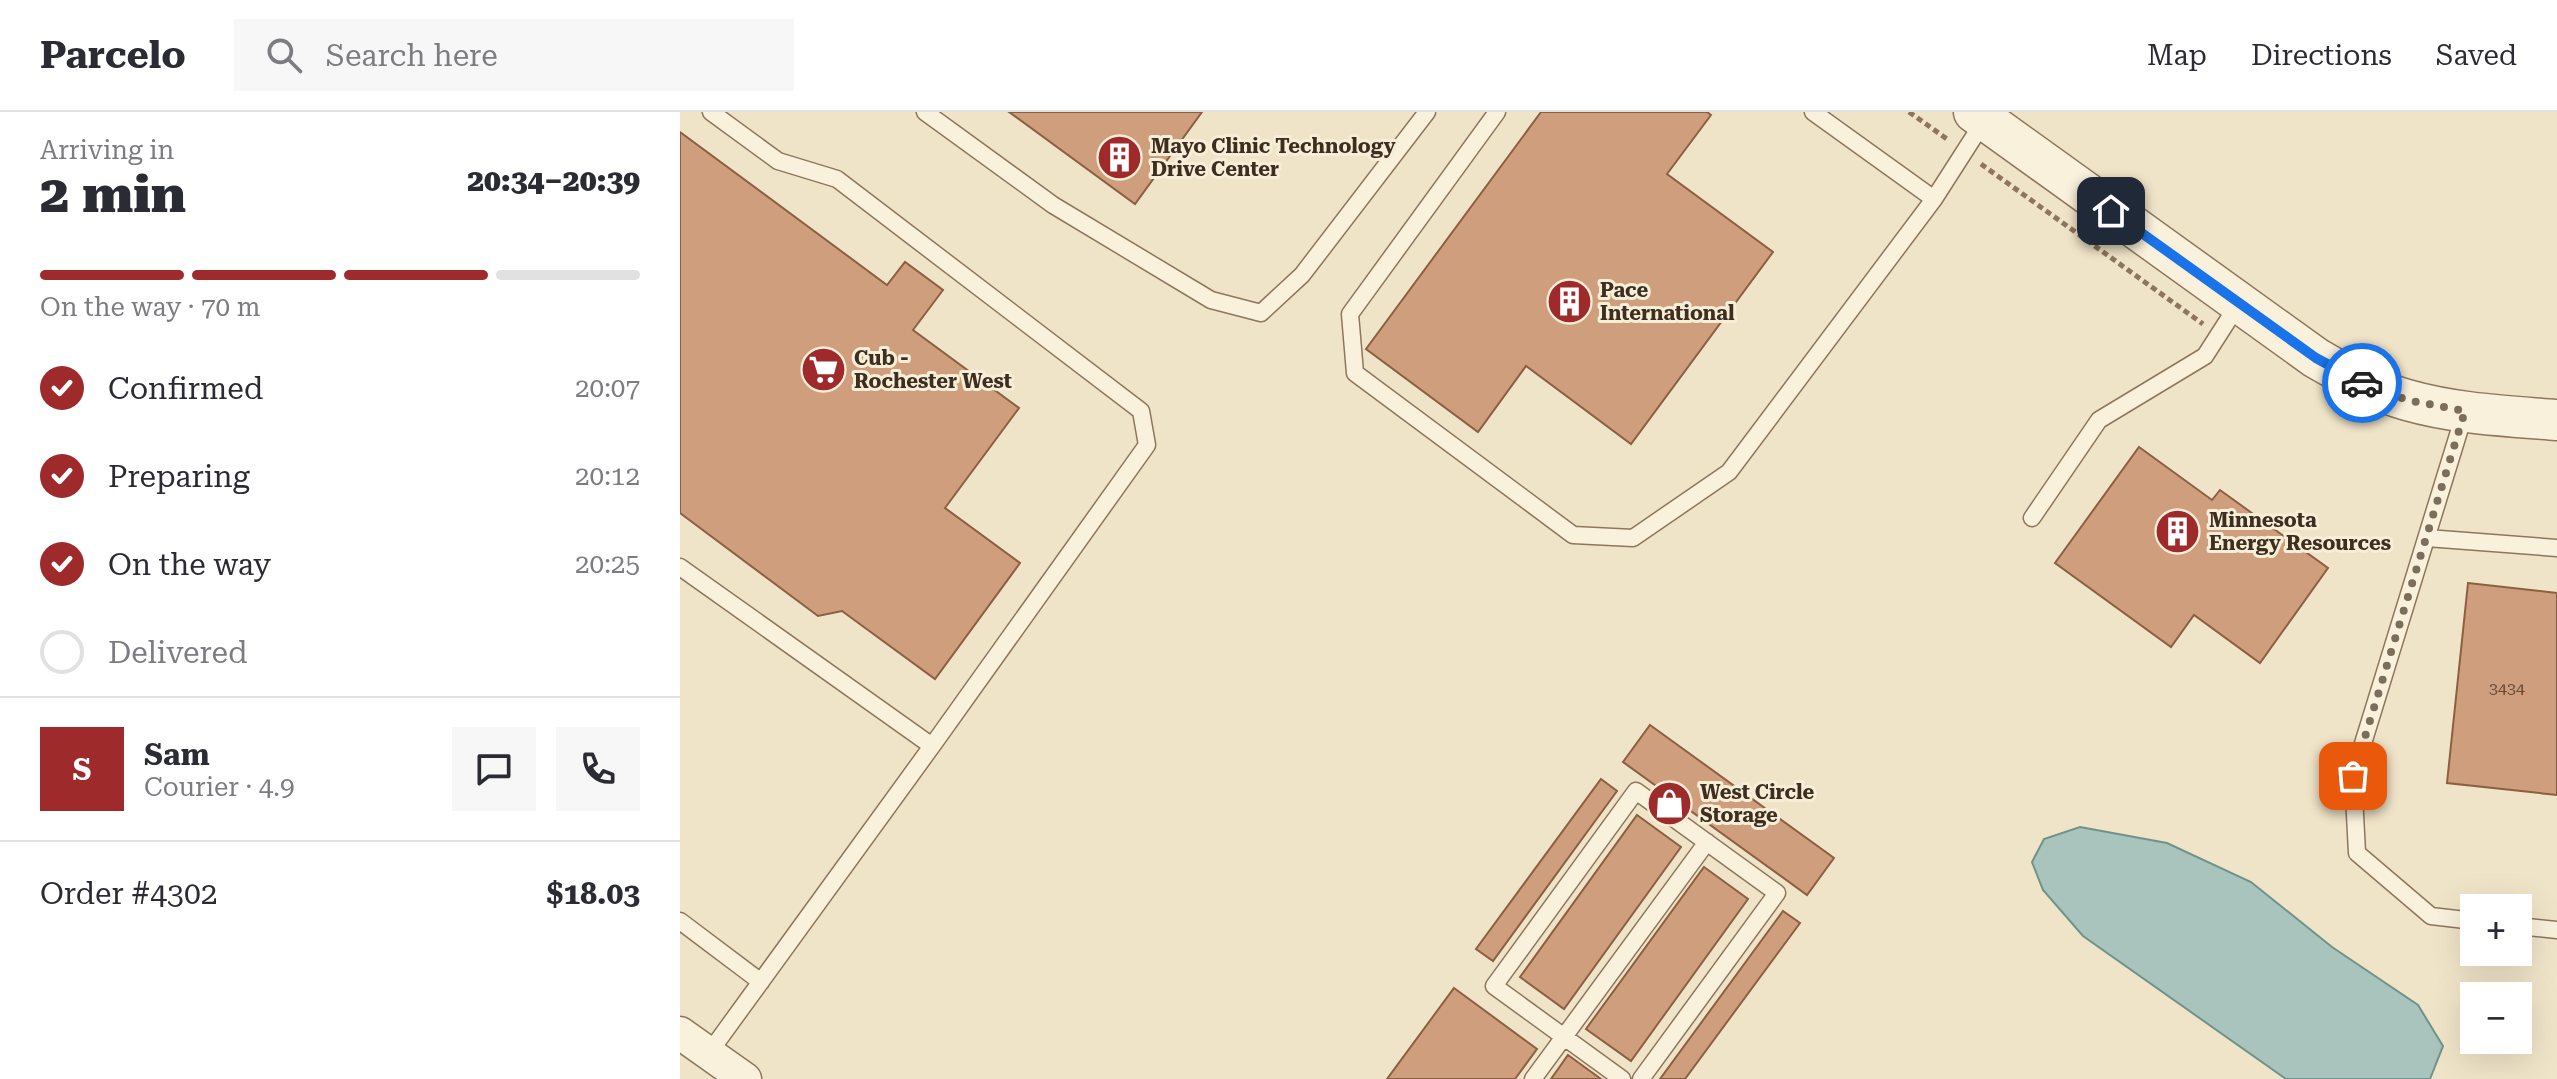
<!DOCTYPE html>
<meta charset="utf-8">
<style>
body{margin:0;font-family:"Roboto Serif",serif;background:#f7f7f7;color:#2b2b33;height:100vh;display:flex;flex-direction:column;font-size:30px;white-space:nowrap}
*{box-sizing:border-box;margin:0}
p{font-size:26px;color:#7c7c81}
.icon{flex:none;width:44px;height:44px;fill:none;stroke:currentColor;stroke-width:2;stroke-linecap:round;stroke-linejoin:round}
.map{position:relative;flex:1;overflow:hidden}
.side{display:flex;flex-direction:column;background:#fff;width:680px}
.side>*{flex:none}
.fabs{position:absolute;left:1780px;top:782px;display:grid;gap:16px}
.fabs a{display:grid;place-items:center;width:72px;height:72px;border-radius:0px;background:#fff;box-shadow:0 8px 32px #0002;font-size:40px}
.pin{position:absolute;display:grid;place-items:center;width:68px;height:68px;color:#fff;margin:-34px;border-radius:16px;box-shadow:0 4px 12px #0006}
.courier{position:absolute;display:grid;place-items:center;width:80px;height:80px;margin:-40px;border:6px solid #1a73e8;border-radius:50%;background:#fff;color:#222;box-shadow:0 2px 10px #0007}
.summary em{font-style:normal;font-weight:800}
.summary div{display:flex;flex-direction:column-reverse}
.summary{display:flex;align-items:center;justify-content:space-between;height:136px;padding:0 40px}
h1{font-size:52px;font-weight:800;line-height:60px}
.bar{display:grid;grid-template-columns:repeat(4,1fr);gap:12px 8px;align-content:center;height:96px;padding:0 40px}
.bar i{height:10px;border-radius:6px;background:#e1e1e2}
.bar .selected{background:#9e2a2b}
.bar p{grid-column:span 4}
.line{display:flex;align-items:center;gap:20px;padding:0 40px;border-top:2px solid #e1e1e2}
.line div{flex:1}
.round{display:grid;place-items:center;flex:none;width:84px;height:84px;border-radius:0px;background:#f7f7f7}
ol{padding:0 40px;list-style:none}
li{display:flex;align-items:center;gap:24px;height:88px}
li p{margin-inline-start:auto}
li .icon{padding:8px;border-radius:50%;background:#9e2a2b;color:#fff;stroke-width:4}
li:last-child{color:#7c7c81}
li i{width:44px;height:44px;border:4px solid #e1e1e2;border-radius:50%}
header{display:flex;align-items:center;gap:48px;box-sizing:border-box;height:112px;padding:0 40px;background:#fff;border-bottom:2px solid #e1e1e2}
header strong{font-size:38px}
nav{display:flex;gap:44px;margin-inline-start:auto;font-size:28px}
.search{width:560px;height:72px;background:#f7f7f7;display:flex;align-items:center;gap:20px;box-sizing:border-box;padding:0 28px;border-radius:0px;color:#7c7c81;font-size:30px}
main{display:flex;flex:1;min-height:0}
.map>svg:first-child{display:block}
.water{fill:#a9c4bc;stroke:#6f938a;stroke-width:2}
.building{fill:#cf9f7d;stroke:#8d5f41;stroke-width:2}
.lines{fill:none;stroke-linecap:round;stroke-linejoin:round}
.service-casing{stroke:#8d765c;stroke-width:19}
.minor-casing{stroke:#8d765c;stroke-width:35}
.tertiary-casing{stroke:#8d765c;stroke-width:43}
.path{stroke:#8d765c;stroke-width:5;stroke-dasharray:6 4;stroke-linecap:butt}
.service{stroke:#faf1dc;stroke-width:16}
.minor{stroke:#faf1dc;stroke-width:32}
.tertiary{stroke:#faf1dc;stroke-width:40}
.done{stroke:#7c6e5b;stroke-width:8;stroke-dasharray:0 14.4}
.route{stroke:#1a73e8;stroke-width:10}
.labels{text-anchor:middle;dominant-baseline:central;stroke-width:6;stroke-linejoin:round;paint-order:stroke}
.number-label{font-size:16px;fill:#624a37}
.poi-label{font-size:20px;font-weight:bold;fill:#3d2e20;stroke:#f7eed8;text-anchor:start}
</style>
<header>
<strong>Parcelo</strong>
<div class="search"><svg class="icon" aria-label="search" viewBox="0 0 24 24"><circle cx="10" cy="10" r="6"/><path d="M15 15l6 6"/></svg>Search here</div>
<nav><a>Map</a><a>Directions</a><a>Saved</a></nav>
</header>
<main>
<section class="side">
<div class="summary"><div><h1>2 min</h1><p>Arriving in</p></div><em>20:34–20:39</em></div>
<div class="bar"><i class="selected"></i><i class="selected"></i><i class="selected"></i><i></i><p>On the way · 70 m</p></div>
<ol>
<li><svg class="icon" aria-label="check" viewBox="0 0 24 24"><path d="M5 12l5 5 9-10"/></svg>Confirmed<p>20:07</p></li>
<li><svg class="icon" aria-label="check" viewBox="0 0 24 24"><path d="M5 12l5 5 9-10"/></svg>Preparing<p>20:12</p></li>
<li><svg class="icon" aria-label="check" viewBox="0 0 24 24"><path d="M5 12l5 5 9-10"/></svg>On the way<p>20:25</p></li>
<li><i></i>Delivered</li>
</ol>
<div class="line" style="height:144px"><b class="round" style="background:#9e2a2b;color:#fff">S</b><div><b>Sam</b><p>Courier · 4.9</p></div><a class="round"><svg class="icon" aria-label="chat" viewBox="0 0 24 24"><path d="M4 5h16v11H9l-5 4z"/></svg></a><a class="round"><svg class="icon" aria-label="phone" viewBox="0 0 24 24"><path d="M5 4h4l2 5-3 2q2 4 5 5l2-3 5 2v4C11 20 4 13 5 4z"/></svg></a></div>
<div class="line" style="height:104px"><div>Order #4302</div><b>$18.03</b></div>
</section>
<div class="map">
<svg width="1877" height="967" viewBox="0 0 1877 967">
<rect width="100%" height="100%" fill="#f0e4c8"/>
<path class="water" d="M 1400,715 L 1487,731 L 1571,770 L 1652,835 L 1738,893 L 1763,934 L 1750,967 L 1606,967 L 1403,824 L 1363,778 L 1352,750 L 1364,727 Z"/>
<path class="building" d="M 329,0 L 522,0 L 455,92 Z
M 861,0 L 1027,0 L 1031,3 L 987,62 L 1093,140 L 951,332 L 846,254 L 798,320 L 686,237 Z
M 0,20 L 207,173 L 225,150 L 263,178 L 233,218 L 339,296 L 265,396 L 340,451 L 255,567 L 162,499 L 138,504 L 0,401 Z
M 1459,335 L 1532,388 L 1540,378 L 1648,456 L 1580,551 L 1514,503 L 1491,535 L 1375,451 Z
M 1788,471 L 1877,481 L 1877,683 L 1767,671 Z
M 970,613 L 1154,746 L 1127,783 L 943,650 Z
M 921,667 L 937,679 L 813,849 L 796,837 Z
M 957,703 L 1001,735 L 884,897 L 840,865 Z
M 1024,755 L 1068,787 L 951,949 L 906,917 Z
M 1103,799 L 1120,811 L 1005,967 L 980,967 Z
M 774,876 L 857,937 L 835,967 L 707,967 Z
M 888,943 L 921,967 L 871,967 Z"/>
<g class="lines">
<defs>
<path id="service" d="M 31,0 L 98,49 L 157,67 L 461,299 L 467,333 L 252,634
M 245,0 L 373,93 L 531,188 L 581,201 L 622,163 L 747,0
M 817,0 L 670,202 L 675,261 L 893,423 L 953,426 L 1049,360 L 1254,87 L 1304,9
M 1133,0 L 1254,87
M 1785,300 L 1673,664 L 1677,741 L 1751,804 L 1794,809
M 1352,406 L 1419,308 L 1525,244 L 1559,191
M 1747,426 L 1877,436
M 0,455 L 252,634 L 29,941
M 0,809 L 81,870
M 1838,814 L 1877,818
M 853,967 L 1027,730
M 942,967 L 814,874 L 956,679 L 1097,781 L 961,967"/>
<path id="minor" d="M 0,921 L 65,967"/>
<path id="tertiary" d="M 1294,0 L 1636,246 C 1665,263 1695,279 1727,288 C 1776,302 1827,304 1877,308"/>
</defs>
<use href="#service" class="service-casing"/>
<use href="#minor" class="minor-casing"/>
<use href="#tertiary" class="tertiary-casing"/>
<path class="path" d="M 1229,0 L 1267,27
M 1301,52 L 1523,212"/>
<use href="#service" class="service"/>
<use href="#minor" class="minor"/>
<use href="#tertiary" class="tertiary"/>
</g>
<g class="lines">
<path class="done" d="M 1673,664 L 1785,299 L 1727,288 L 1682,271"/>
<path class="route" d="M 1431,99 L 1636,246 L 1682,271"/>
</g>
<defs>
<symbol id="building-disc" viewBox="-11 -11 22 22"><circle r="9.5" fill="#9e2a2b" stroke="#f7eed8"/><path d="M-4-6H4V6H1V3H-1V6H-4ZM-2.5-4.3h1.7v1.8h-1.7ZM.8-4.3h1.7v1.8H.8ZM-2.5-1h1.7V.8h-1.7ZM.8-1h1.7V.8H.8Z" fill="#fff"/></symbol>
<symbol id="supermarket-disc" viewBox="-11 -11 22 22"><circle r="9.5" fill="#9e2a2b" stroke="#f7eed8"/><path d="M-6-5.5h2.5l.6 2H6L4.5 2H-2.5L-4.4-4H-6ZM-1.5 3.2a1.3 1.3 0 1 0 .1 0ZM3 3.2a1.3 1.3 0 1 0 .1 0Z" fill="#fff"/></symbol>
<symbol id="shop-disc" viewBox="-11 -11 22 22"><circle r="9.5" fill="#9e2a2b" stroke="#f7eed8"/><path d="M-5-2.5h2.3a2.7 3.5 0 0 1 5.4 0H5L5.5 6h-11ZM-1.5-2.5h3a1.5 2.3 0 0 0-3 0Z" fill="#fff"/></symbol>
</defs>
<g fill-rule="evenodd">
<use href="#building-disc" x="414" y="20" width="51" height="51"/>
<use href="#building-disc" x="864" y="164" width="51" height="51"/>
<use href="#supermarket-disc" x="118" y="232" width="51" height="51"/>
<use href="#building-disc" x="1472" y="394" width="51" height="51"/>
<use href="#shop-disc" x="964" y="666" width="51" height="51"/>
</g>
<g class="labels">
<g class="number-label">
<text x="1827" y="576">3434</text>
</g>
<g class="poi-label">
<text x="471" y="34">Mayo Clinic Technology<tspan x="471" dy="23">Drive Center</tspan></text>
<text x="920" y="178">Pace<tspan x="920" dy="23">International</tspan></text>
<text x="174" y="246">Cub -<tspan x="174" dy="23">Rochester West</tspan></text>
<text x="1529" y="408">Minnesota<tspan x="1529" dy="23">Energy Resources</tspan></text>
<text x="1020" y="680">West Circle<tspan x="1020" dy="23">Storage</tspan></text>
</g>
</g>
</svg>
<div class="fabs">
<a>+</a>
<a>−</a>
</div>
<div class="pin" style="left:1673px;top:664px;background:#ea580c"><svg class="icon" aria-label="bag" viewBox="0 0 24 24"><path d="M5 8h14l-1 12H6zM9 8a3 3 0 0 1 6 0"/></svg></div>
<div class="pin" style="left:1431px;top:99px;background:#1f2937"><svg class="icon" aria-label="home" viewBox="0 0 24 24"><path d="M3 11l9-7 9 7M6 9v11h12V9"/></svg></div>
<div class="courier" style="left:1682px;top:271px"><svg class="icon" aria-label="car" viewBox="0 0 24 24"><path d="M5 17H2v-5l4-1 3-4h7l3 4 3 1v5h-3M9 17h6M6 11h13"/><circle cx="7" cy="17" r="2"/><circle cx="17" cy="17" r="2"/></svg></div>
</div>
</main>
